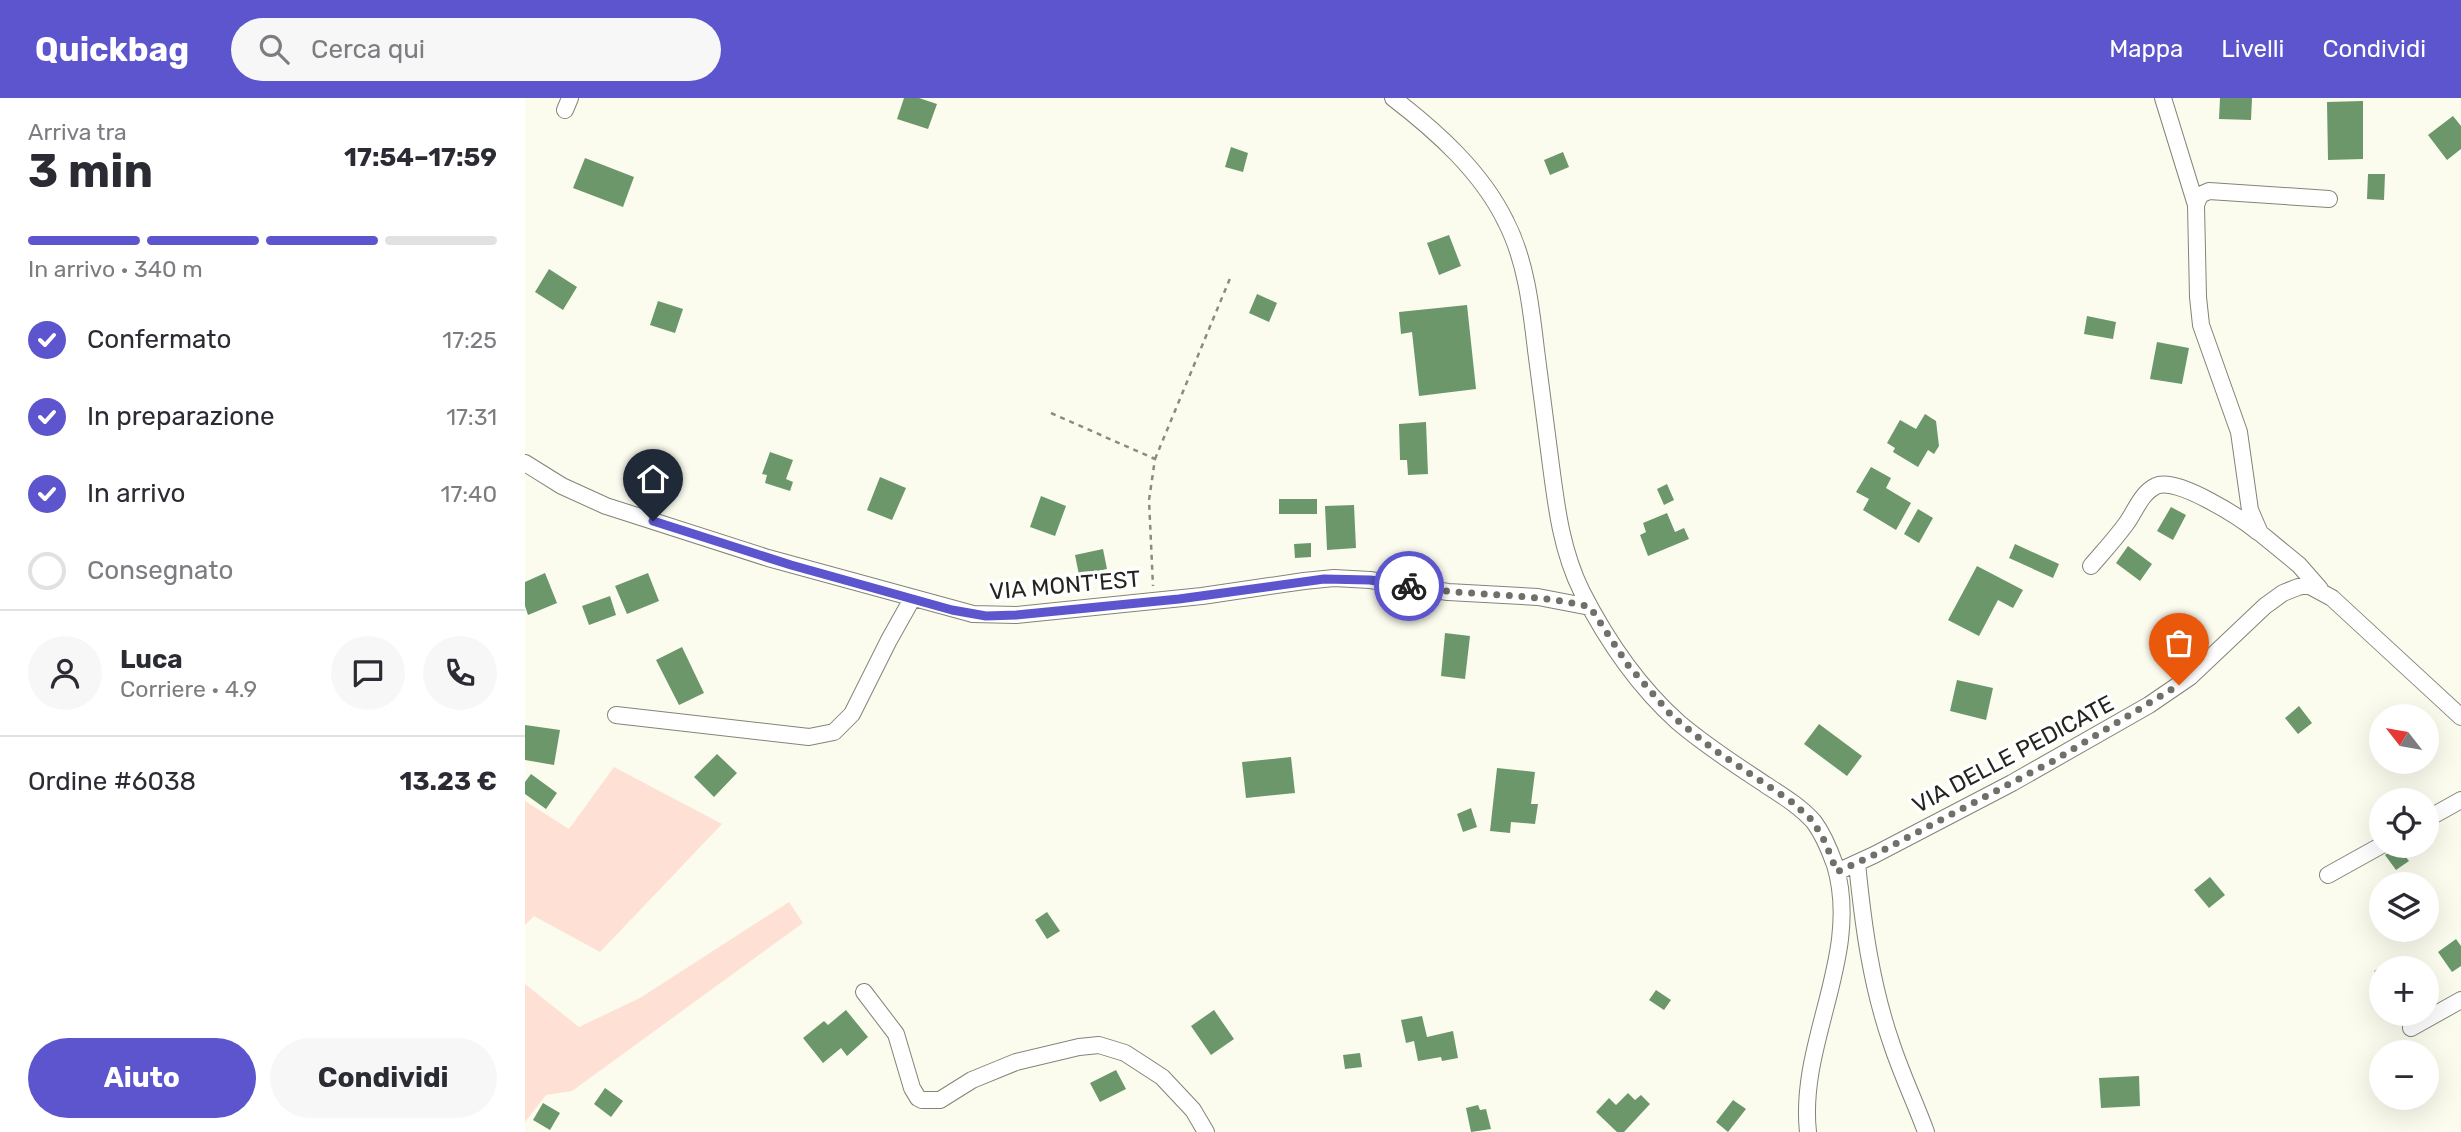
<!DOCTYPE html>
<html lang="it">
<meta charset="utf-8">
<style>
body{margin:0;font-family:Rubik,sans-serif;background:#f7f7f7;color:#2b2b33;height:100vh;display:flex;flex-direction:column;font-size:26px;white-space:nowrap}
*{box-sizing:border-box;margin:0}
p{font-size:23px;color:#7c7c81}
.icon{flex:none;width:38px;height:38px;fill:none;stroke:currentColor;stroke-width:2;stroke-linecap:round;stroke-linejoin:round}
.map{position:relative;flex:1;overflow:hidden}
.panel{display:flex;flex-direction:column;background:#fff;width:525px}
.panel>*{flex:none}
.needle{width:46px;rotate:301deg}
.fabs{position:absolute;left:1844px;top:606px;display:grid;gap:14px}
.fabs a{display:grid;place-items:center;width:70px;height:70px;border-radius:50%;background:#fff;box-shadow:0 7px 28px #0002;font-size:35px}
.pin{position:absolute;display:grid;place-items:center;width:60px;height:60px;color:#fff;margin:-72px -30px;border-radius:50% 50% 50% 0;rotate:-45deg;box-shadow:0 0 7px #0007}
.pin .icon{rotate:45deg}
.courier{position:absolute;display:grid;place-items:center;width:70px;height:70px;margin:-35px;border:5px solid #5c55cd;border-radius:50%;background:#fff;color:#222;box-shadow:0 2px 9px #0007}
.head em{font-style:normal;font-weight:700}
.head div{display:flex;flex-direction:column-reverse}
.head{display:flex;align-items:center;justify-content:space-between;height:119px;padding:0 28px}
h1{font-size:46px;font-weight:700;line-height:52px}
.bar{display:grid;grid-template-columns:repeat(4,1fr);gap:10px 7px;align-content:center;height:84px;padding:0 28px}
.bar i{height:9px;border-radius:5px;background:#e1e1e2}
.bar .active{background:#5c55cd}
.bar p{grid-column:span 4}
.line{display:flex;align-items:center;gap:18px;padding:0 28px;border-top:2px solid #e1e1e2}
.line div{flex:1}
.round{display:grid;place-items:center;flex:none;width:74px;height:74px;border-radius:37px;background:#f7f7f7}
ol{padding:0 28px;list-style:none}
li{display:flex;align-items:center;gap:21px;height:77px}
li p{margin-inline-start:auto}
li .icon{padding:7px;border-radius:50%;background:#5c55cd;color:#fff;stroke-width:4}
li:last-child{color:#7c7c81}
li i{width:38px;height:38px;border:4px solid #e1e1e2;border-radius:50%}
.button{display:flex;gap:14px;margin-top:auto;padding:14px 28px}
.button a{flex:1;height:80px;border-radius:42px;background:#5c55cd;color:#fff;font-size:28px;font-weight:700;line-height:80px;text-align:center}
.button a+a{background:#f7f7f7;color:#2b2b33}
header{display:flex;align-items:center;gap:42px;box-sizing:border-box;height:98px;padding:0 35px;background:#5c55cd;color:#fff}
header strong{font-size:33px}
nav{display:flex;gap:38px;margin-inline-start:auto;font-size:24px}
.search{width:490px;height:63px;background:#f7f7f7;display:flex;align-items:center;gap:18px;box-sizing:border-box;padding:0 24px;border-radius:38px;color:#7c7c81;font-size:26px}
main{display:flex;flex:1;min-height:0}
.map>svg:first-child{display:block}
.green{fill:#ffe0d4}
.building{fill:#6b976b}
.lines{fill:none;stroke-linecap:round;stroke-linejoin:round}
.minor-casing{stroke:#838478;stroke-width:18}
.path{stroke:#8a8b81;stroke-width:2.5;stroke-dasharray:5 5;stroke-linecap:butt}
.minor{stroke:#fff;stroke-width:16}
.done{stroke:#707068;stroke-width:7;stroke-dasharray:0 12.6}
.route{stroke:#5c55cd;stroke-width:9}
.labels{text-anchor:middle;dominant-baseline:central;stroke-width:7;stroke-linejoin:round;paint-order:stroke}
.street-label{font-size:23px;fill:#252520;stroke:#fff}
</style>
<header>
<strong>Quickbag</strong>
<div class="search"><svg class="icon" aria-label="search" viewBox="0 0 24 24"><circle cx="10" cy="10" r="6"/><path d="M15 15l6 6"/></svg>Cerca qui</div>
<nav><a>Mappa</a><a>Livelli</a><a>Condividi</a></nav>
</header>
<main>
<section class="panel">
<div class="head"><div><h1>3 min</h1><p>Arriva tra</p></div><em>17:54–17:59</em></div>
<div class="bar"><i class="active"></i><i class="active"></i><i class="active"></i><i></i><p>In arrivo · 340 m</p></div>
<ol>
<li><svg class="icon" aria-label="check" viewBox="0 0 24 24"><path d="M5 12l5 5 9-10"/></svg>Confermato<p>17:25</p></li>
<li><svg class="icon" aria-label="check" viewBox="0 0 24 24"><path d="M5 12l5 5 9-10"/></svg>In preparazione<p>17:31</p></li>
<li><svg class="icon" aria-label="check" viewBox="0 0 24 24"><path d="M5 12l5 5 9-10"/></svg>In arrivo<p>17:40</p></li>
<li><i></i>Consegnato</li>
</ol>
<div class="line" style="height:126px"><a class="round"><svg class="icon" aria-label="person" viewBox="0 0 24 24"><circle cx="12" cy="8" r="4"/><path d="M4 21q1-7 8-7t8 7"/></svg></a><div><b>Luca</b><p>Corriere · 4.9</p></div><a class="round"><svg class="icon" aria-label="chat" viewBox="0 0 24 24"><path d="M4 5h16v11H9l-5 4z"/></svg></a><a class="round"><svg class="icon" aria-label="phone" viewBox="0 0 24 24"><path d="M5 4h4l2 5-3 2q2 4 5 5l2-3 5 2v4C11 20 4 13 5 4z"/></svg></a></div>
<div class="line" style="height:91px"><div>Ordine #6038</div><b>13.23 €</b></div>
<div class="button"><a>Aiuto</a><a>Condividi</a></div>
</section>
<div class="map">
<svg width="1936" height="1034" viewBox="0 0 1936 1034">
<rect width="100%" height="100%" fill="#fbfcee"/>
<path class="green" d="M 89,669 L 197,726 L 75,854 L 9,818 L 0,827 L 0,703 L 44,731 Z
M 264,804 L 278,825 L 47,993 L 21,997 L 0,1024 L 0,886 L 54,929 L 115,900 Z"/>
<path class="building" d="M 379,0 L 394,0 L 412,6 L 403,31 L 372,21 Z
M 1695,0 L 1727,0 L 1726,22 L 1694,21 Z
M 1838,3 L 1838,61 L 1803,62 L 1802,4 Z
M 1928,18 L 1936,28 L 1936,51 L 1922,62 L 1903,37 Z
M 706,49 L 723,55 L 718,74 L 700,69 Z
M 1038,54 L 1044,69 L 1025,77 L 1019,62 Z
M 60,60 L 109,79 L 98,109 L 48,90 Z
M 1843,76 L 1860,76 L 1859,102 L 1842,101 Z
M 924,137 L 936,168 L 914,177 L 902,145 Z
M 24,171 L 52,189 L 38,212 L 10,194 Z
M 732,196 L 752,205 L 744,224 L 724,215 Z
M 133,203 L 158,211 L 150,235 L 125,227 Z
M 942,207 L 951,291 L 894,298 L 887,234 L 876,236 L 874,214 Z
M 1562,218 L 1591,224 L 1588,241 L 1559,236 Z
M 1632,244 L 1664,250 L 1657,286 L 1625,281 Z
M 1400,316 L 1411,323 L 1414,348 L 1409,356 L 1403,352 L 1393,369 L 1368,354 L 1370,350 L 1362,345 L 1375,322 L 1391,331 Z
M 901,324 L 903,376 L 883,377 L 882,362 L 875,362 L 874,326 Z
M 245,354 L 268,362 L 261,381 L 268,384 L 265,393 L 240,385 L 242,377 L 237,376 Z
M 1346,369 L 1366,380 L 1361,390 L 1386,405 L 1371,432 L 1338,412 L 1344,401 L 1331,394 Z
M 355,379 L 381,390 L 367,422 L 342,412 Z
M 1142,386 L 1149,402 L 1139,407 L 1132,391 Z
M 516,398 L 541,408 L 530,438 L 505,429 Z
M 754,401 L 792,401 L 792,416 L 754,416 Z
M 829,407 L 831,450 L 802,452 L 800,408 Z
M 1646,409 L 1661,417 L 1648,442 L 1632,433 Z
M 1393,411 L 1408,420 L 1394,445 L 1379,436 Z
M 1142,415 L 1150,434 L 1159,430 L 1164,441 L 1123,458 L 1115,437 L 1121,434 L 1118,425 Z
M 786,445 L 786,459 L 770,460 L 769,446 Z
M 1490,446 L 1534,466 L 1528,480 L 1484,460 Z
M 1603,448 L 1627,466 L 1615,483 L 1591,465 Z
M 578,451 L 582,471 L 554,477 L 550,457 Z
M 1452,468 L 1498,492 L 1488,510 L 1473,502 L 1454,538 L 1423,522 Z
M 20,475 L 32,505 L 3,517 L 0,508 L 0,484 Z
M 123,475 L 134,503 L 102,516 L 90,488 Z
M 85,498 L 91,517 L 64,527 L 57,508 Z
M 920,535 L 945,538 L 940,581 L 916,578 Z
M 157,549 L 179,595 L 154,607 L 131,562 Z
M 1432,582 L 1468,590 L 1461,622 L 1425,613 Z
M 1774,608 L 1787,625 L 1773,636 L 1760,620 Z
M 1294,626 L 1337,658 L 1322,678 L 1279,646 Z
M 0,627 L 35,632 L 29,667 L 0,662 Z
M 192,656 L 212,675 L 189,699 L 169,679 Z
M 766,659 L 770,695 L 721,700 L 717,664 Z
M 972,670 L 1010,674 L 1006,706 L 1013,706 L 1010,726 L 986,724 L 985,735 L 965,733 Z
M 6,676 L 32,695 L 21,711 L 0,696 L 0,684 Z
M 946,710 L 952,729 L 938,734 L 932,716 Z
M 1872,748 L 1884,763 L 1871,772 L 1860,757 Z
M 1685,779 L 1700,797 L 1684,810 L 1669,792 Z
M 522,814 L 535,833 L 522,841 L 510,822 Z
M 1931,841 L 1936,848 L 1936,868 L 1927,874 L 1913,854 Z
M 1876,859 L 1882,870 L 1857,870 L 1857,887 L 1849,873 Z
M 1131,892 L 1146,902 L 1139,912 L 1124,902 Z
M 321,912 L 343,939 L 322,958 L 316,950 L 298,965 L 278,940 L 299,923 L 303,927 Z
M 689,912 L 709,941 L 686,957 L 666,928 Z
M 897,918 L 902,939 L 928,933 L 933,960 L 917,963 L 916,959 L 893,963 L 889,943 L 881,945 L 876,922 Z
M 835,955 L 837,969 L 820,971 L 818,957 Z
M 591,972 L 601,991 L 575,1004 L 565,985 Z
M 1614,978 L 1615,1008 L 1576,1010 L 1574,980 Z
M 80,990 L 98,1003 L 86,1019 L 69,1006 Z
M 1103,995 L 1110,1002 L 1116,997 L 1125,1006 L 1099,1034 L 1092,1034 L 1071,1014 L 1084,1000 L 1091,1007 Z
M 1208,1002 L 1221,1011 L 1203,1034 L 1191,1024 Z
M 18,1005 L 35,1015 L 25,1032 L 8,1022 Z
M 953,1007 L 955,1012 L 961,1011 L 966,1031 L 946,1034 L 941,1010 Z"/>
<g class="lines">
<defs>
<path id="minor" d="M 868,0 C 911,33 957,74 981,124 C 1001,163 1006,209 1011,252 C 1016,288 1020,324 1025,360 C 1031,406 1036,452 1057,494 C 1081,541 1114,589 1153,624 C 1181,648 1211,667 1241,687 C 1258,698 1276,709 1289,724 C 1298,736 1305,753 1310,767 C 1337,857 1273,944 1283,1034
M 1638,0 L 1671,107 L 1673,199 L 1676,227 L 1714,334 L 1725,412 L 1735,435 L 1774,467 L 1795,491
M 40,12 L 45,0
M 1671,107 L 1675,97 L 1684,93 L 1804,101
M 0,365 L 37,388 L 81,408 L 243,460 L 448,516 L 491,517 L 677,498 L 779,483 L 809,480 L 845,482 L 923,494 L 1013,499 L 1065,509
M 1566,468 C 1578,454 1590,441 1601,426 C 1610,414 1616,395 1631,388 C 1651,378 1716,420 1733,434
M 91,617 L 284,639 L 309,634 L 327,616 L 364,542 L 387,501
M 1902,721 L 1936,702
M 1332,765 C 1338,826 1346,886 1366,944 C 1376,975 1390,1004 1401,1034
M 1312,774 L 1349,757 L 1487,685 L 1624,607 L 1665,579 L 1740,508 L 1758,495 L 1773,489 L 1783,487 L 1807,500 L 1936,619
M 1803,777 L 1857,747
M 339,894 L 371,936 L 387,990 L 393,1000 L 397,1002 L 415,1002 L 447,982 L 491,964 L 554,949 L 574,947 L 600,955 L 637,979 L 668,1012 L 681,1034
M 1886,930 L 1936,902"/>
</defs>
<use href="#minor" class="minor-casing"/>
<path class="path" d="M 526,315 L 630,361 L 624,402 L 628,488
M 630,361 L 706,178"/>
<use href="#minor" class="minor"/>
</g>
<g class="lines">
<path class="done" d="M 884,488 C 945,499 1006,494 1065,509 L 1103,567 L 1147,618 L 1188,651 L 1267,704 L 1288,723 L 1300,744 L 1312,774 L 1349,757 L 1530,662 L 1654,587"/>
<path class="route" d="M 128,423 L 266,467 L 427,512 L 461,518 L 491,517 L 654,501 L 799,481 L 845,482 L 884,488"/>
</g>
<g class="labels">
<g class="street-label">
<text transform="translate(540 487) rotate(-5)">VIA MONT'EST</text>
<text transform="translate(1488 656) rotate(-28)">VIA DELLE PEDICATE</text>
</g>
</g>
</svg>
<div class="fabs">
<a><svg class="needle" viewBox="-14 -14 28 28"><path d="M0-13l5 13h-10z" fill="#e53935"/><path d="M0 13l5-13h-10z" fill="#7c7c81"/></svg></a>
<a><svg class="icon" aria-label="locate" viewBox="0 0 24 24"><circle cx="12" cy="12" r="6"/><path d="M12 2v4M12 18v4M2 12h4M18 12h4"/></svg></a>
<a><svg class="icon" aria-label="layers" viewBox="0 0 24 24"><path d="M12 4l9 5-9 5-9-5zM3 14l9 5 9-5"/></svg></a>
<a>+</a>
<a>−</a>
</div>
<div class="pin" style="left:1654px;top:587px;background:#ea580c"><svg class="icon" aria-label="bag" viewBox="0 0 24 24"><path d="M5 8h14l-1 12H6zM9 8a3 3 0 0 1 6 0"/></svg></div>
<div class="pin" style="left:128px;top:423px;background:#1f2937"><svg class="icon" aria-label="home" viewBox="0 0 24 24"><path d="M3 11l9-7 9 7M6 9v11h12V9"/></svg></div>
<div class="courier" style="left:884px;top:488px"><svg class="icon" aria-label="bike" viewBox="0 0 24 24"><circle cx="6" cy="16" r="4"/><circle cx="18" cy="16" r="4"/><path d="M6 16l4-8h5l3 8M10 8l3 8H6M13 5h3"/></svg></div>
</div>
</main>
